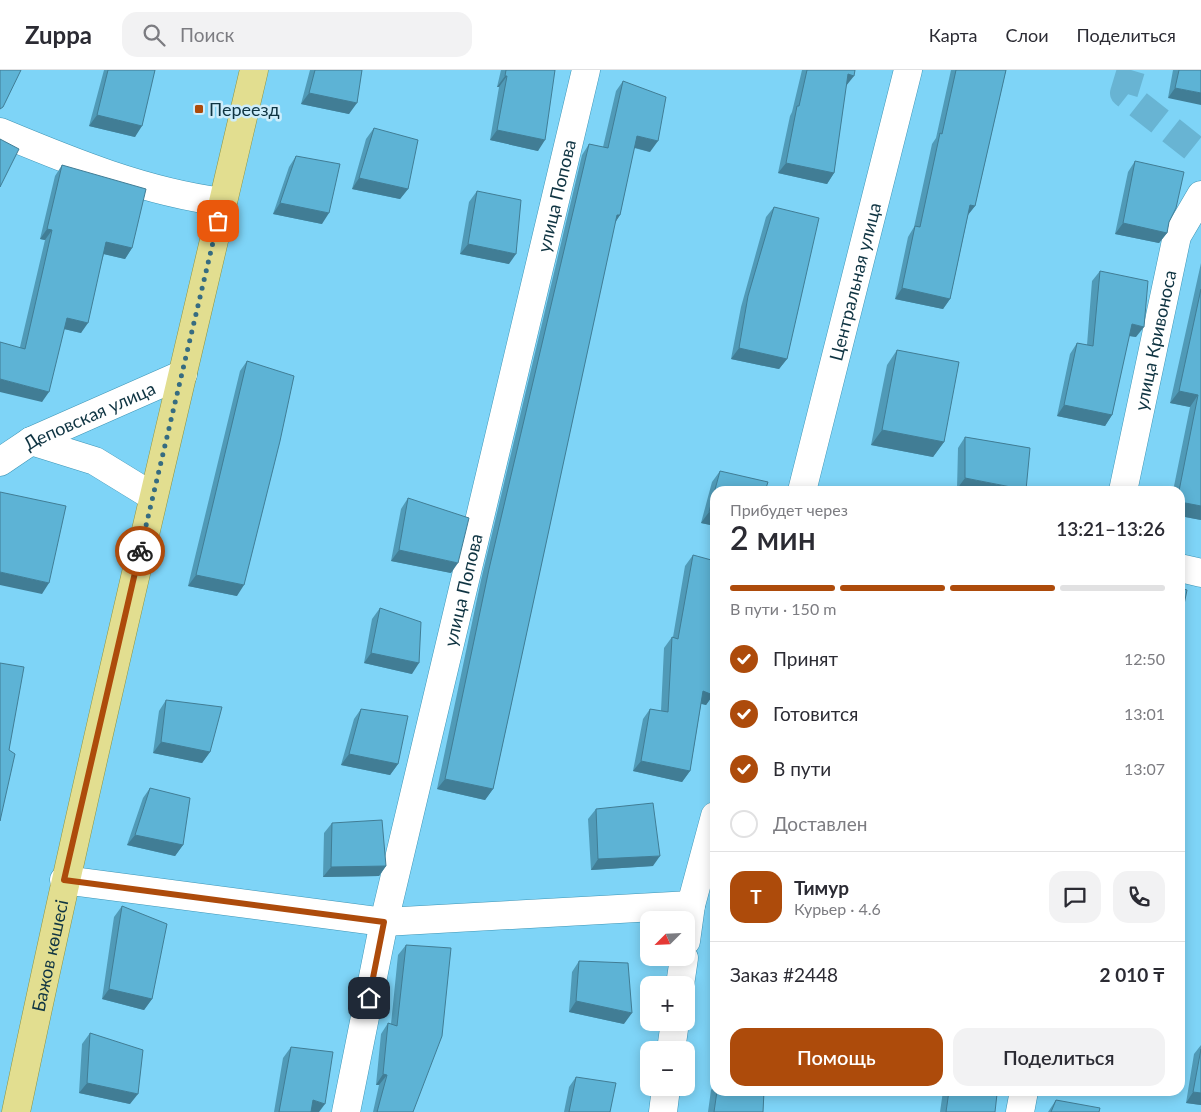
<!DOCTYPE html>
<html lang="ru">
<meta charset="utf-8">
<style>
body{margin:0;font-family:Lato,sans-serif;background:#f2f2f3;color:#2b2b33;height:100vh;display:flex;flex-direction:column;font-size:19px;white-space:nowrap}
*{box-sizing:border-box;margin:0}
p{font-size:16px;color:#7c7c81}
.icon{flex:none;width:28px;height:28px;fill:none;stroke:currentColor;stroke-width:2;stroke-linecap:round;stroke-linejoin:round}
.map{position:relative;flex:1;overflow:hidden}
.side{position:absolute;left:710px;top:416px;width:475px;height:610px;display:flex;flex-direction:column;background:#fff;border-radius:15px;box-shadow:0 2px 12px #0003}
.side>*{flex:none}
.needle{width:32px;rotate:246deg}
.buttons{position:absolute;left:640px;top:841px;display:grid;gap:10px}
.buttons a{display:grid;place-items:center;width:55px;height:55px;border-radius:10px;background:#fff;box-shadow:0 2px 12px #0003;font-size:25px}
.pin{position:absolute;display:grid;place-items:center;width:42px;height:42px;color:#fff;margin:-21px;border-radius:10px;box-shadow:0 2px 8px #0006}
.courier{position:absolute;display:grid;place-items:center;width:50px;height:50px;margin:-25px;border:4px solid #ad4b0b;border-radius:50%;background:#fff;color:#222;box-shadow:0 1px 6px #0007}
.summary em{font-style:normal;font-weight:600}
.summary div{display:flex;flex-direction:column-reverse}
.summary{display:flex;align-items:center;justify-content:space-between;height:85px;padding:0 20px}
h1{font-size:32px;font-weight:600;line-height:38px}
.bar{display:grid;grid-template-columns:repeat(4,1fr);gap:8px 5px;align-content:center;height:60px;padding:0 20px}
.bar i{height:6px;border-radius:4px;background:#e1e1e2}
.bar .current{background:#ad4b0b}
.bar p{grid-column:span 4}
.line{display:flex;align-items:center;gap:12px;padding:0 20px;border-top:1px solid #e1e1e2}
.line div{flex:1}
.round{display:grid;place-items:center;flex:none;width:52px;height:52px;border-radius:15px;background:#f2f2f3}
ol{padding:0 20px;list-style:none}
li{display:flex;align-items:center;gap:15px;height:55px}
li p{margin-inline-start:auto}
li .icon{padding:5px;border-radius:50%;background:#ad4b0b;color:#fff;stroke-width:4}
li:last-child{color:#7c7c81}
li i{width:28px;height:28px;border:2px solid #e1e1e2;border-radius:50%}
.action{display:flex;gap:10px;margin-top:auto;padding:10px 20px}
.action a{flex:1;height:58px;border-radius:15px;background:#ad4b0b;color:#fff;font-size:20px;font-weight:600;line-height:58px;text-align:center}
.action a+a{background:#f2f2f3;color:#2b2b33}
header{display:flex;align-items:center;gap:30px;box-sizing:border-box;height:70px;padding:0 25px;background:#fff;border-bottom:1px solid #e1e1e2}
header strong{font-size:24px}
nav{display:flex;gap:28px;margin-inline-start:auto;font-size:18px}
.search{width:350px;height:45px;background:#f2f2f3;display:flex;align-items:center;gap:12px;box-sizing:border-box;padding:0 18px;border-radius:15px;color:#7c7c81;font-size:19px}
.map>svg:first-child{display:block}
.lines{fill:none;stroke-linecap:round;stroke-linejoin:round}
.minor-tunnel{stroke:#68b4d3;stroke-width:28;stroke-dasharray:28 14;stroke-linecap:butt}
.minor-casing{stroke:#3d95b6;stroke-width:29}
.primary-casing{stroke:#8c9445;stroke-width:29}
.minor{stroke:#fff;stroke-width:28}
.primary{stroke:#e2de90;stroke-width:28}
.wall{fill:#509ab7}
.shaded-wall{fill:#417d95}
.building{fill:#5db3d5;stroke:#417d95}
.done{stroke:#366c81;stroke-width:5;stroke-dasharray:0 9}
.route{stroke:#ad4b0b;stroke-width:6}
.poi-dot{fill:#ad4b0b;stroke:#cdedfb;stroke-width:2}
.labels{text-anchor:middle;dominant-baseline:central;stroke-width:5;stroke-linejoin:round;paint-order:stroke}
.poi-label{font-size:18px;fill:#0f3442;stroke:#cdedfb;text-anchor:start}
.street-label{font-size:18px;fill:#0f3442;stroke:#cdedfb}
</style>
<header>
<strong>Zuppa</strong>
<div class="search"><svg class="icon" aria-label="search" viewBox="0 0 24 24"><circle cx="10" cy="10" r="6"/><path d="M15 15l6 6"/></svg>Поиск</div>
<nav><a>Карта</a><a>Слои</a><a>Поделиться</a></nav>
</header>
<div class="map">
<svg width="1201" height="1042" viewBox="0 0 1201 1042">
<rect width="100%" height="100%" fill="#7ed4f7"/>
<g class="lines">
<path class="minor-tunnel" d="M 1131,0 L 1124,23 L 1201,84"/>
<defs>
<g id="minor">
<path d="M 0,62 C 72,92 145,122 223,132"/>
<path d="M 31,371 L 95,391 L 152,426"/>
<path id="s1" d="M 0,392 L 31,371 L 183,304"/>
<path id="s2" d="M 802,421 L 908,0"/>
<path id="s3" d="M 1123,421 L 1177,166 L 1201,125"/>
<path d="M 1180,498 L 1201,503"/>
<path d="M 64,810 L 384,852 L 691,835"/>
<path d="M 686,871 L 691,835 L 715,746"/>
<path d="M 680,915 L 684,888"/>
<path d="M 671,980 L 675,952"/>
<path id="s4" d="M 346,1042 L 384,852 L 586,0"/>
<path d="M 663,1042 L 666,1018"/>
<path d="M 1020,1042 L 1024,1021"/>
</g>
<g id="primary">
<path id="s5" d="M 16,1042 C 89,693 173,347 254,0"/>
</g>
</defs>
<use href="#minor" class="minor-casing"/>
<use href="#primary" class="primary-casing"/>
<use href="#minor" class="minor"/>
<use href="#primary" class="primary"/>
</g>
<path class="wall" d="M 104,0 L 155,0 L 135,67 L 89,56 Z
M 310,0 L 362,0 L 349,44 L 301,34 Z
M 501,0 L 555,0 L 538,81 L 490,70 L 499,17 L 497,17 Z
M 802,0 L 855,0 L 846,16 L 834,103 L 827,114 L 778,103 L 790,46 L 792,42 Z
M 951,0 L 1006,0 L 975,136 L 968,145 L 950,229 L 943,239 L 895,229 L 908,167 L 914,157 L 932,74 L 936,68 Z
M 1173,0 L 1201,0 L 1168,28 Z
M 623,11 L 650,82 L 634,78 L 620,145 L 615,152 L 493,719 L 485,730 L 437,719 L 481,510 L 582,85 L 589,74 L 603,77 L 616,21 Z
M 374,58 L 408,119 L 400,129 L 352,119 L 366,69 Z
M 296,86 L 322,154 L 273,144 L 289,97 Z
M 1135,91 L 1169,152 L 1167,163 L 1159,173 L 1115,164 L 1128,102 Z
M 62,95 L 132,178 L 125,189 L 104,184 L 81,263 L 64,259 L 42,332 L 20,277 L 45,170 L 40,169 L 55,106 Z
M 477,121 L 509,194 L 460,184 L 469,132 Z
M 774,137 L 787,289 L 779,299 L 731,289 L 741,237 L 766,147 Z
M 1201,193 L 1201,450 L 1180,446 L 1180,421 L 1173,421 L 1190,337 L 1170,333 Z
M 1100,201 L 1136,267 L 1129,266 L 1112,345 L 1105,356 L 1057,346 L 1070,284 L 1077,273 L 1087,275 L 1092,211 Z
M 897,280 L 944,372 L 933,387 L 871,375 L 887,295 Z
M 247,291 L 237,526 L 188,516 L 240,301 Z
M 965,367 L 1030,378 L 957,419 L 958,378 Z
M 720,401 L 715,421 L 715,456 L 701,453 L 712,412 Z
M 408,428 L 451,503 L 391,491 L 401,439 Z
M 693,485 L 713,625 L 706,635 L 701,634 L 690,701 L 682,712 L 633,701 L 643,649 L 650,639 L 661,641 L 664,578 L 672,567 L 673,567 L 685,496 Z
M 380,538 L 412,604 L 364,593 L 372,549 Z
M 166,630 L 210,682 L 202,693 L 153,683 L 159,641 Z
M 361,639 L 398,694 L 390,705 L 341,695 L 354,649 Z
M 150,718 L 183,775 L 175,786 L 127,775 L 143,728 Z
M 596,739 L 653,796 L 591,800 L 588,749 Z
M 332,753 L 386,796 L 379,806 L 323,807 L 324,763 Z
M 122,836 L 152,929 L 144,940 L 102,929 L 114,847 Z
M 406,875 L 413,1042 L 373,1042 L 379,1015 L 376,1015 L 381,964 L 388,953 L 391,954 L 398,885 Z
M 579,891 L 624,954 L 569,942 L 572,902 Z
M 90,963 L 130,1034 L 79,1023 L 82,974 Z
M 1201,975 L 1201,1035 L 1186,1033 L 1194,984 Z
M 291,977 L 319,1042 L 274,1042 L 283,988 Z
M 576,1007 L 610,1042 L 564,1042 L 569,1017 Z
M 715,1015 L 715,1021 L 764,1021 L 763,1042 L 708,1042 L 711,1020 Z
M 943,1021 L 989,1021 L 995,1042 L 940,1042 Z
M 1056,1030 L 1099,1042 L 1048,1042 Z"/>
<path class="shaded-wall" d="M 848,4 L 854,6 L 846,16 Z
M 505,6 L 507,6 L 499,17 L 497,17 Z
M 1175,18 L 1201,23 L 1201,35 L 1168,28 Z
M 309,23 L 357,33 L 349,44 L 301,34 Z
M 97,45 L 142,56 L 135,67 L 89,56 Z
M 497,60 L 545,70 L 538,81 L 490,70 Z
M 637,66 L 658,71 L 650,82 L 629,76 Z
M 786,93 L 834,103 L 827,114 L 778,103 Z
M 359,108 L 408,119 L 400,129 L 352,119 Z
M 280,133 L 329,143 L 322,154 L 273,144 Z
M 970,135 L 975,136 L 967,146 Z
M 617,145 L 620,145 L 613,156 Z
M 1123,153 L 1167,163 L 1159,173 L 1115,164 Z
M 47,159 L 52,160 L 45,170 L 40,169 Z
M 106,172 L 132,178 L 125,189 L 99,183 Z
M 468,174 L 516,184 L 509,194 L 460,184 Z
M 902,218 L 950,229 L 943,239 L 895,229 Z
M 67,248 L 88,253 L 81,263 L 60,258 Z
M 1132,254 L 1144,257 L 1136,267 L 1124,265 Z
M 739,278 L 787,289 L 779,299 L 731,289 Z
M 0,309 L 49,322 L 42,332 L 0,322 Z
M 1179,321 L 1198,325 L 1190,337 L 1170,333 Z
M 1064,335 L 1112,345 L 1105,356 L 1057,346 Z
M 882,360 L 944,372 L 933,387 L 871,375 Z
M 965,408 L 1026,420 L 1026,421 L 970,421 L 957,419 Z
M 1180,432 L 1201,436 L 1201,450 L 1180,446 Z
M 709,442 L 715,444 L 715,456 L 701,453 Z
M 399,480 L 458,493 L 451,503 L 391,491 Z
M 0,502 L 49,513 L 42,524 L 0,515 Z
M 196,505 L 244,515 L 237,526 L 188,516 Z
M 371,583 L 419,593 L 412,604 L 364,593 Z
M 703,621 L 713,625 L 706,635 L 696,632 Z
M 161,672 L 210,682 L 202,693 L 153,683 Z
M 349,684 L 398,694 L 390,705 L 341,695 Z
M 641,691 L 690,701 L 682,712 L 633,701 Z
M 445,709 L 493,719 L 485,730 L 437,719 Z
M 135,765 L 183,775 L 175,786 L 127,775 Z
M 660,786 L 653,796 L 591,800 L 598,789 Z
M 386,796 L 379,806 L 323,807 L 331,797 Z
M 109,919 L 152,929 L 144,940 L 102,929 Z
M 576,931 L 632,943 L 624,954 L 569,942 Z
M 383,1004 L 387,1005 L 379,1015 L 376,1015 Z
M 87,1013 L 138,1024 L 130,1034 L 79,1023 Z
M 1193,1022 L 1201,1023 L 1201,1035 L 1186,1033 Z
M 313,1030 L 325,1034 L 319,1042 L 310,1042 Z"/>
<path class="building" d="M 0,0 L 21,0 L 3,37 L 0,39 Z
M 108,0 L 155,0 L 142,56 L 97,45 Z
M 315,0 L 362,0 L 357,33 L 309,23 Z
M 506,0 L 555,0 L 545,70 L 497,60 L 507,6 L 505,6 Z
M 807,0 L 855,0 L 854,6 L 848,4 L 834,103 L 786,93 L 797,36 L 799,36 Z
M 956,0 L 1006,0 L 975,136 L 970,135 L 950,229 L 902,218 L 915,156 L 920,157 L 940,63 L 942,64 Z
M 1179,0 L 1201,0 L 1201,23 L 1175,18 Z
M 623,11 L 666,27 L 658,71 L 637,66 L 620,145 L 617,145 L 493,719 L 445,709 L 489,499 L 589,74 L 608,78 Z
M 374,58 L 418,70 L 408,119 L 359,108 Z
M 0,69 L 19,79 L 0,117 Z
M 296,86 L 340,94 L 329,143 L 280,133 Z
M 1135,91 L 1184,102 L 1176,138 L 1169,152 L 1167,163 L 1123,153 Z
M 62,95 L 146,119 L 132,178 L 106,172 L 88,253 L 67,248 L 49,322 L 0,309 L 0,272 L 25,279 L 52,160 L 47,159 Z
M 477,121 L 521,130 L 516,184 L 468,174 Z
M 774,137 L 819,148 L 787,289 L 739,278 L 748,226 Z
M 1100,201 L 1148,211 L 1144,257 L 1132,254 L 1112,345 L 1064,335 L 1077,273 L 1093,276 Z
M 1201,219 L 1201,436 L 1180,432 L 1180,421 L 1179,421 L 1198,325 L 1179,321 Z
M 897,280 L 959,292 L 944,372 L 882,360 Z
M 247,291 L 294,306 L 280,371 L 244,515 L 196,505 Z
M 965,367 L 1030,378 L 1026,420 L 965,408 Z
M 720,401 L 768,412 L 765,421 L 715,421 L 715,444 L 709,442 Z
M 0,422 L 66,436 L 49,513 L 0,502 Z
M 408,428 L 469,448 L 458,493 L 399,480 Z
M 693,485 L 715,491 L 715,604 L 713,625 L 703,621 L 690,701 L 641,691 L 650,639 L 668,642 L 672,567 L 678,569 Z
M 1180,518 L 1187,520 L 1180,554 Z
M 380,538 L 421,552 L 419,593 L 371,583 Z
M 0,593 L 24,597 L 9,680 L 15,684 L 0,751 Z
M 166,630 L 222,637 L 210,682 L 161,672 Z
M 361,639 L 408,646 L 398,694 L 349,684 Z
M 150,718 L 190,728 L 183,775 L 135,765 Z
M 653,733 L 660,786 L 598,789 L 596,739 Z
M 382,750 L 386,796 L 331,797 L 332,753 Z
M 122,836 L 167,854 L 152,929 L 109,919 Z
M 406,875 L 451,878 L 442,966 L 413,1042 L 377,1042 L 387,1005 L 383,1004 L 388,953 L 397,956 Z
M 579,891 L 628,893 L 632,943 L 576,931 Z
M 90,963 L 143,980 L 138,1024 L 87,1013 Z
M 291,977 L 333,982 L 325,1034 L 313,1030 L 311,1042 L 279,1042 Z
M 1201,979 L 1201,1023 L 1193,1022 Z
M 576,1007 L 616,1013 L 610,1042 L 569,1042 Z
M 717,1021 L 764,1021 L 763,1042 L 714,1042 Z
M 949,1021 L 989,1021 L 997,1024 L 995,1042 L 946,1042 Z
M 1056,1030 L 1100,1038 L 1099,1042 L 1051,1042 Z"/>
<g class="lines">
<path class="done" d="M 140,481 L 218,151"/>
<path class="route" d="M 140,481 L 64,810 L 384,852 L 369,928"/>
</g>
<rect class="poi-dot" x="194" y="34" width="10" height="10" rx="2.5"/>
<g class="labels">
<g class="poi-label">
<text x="209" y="39">Переезд</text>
</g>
<g class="street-label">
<text stroke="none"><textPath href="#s4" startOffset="940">улица Попова</textPath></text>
<text stroke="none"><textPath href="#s2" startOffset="216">Центральная улица</textPath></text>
<text stroke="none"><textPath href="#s3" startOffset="154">улица Кривоноса</textPath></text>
<text stroke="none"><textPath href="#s1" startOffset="101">Деповская улица</textPath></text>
<text stroke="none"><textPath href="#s4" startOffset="535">улица Попова</textPath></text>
<text stroke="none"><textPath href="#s5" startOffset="160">Бажов көшесі</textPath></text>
</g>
</g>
</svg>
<div class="buttons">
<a><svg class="needle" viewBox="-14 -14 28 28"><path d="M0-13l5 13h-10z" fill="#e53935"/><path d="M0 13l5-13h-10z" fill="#7c7c81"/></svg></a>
<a>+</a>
<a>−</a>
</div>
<div class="pin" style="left:218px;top:151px;background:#ea580c"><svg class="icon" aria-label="bag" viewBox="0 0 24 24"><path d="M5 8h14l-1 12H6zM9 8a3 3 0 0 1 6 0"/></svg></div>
<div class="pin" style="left:369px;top:928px;background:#1f2937"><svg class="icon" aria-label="home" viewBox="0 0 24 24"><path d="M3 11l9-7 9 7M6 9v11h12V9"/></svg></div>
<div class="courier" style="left:140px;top:481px"><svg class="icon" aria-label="bike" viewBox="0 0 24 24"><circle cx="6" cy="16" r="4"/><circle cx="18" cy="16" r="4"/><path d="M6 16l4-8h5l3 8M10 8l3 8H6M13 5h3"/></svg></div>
<section class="side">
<div class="summary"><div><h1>2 мин</h1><p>Прибудет через</p></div><em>13:21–13:26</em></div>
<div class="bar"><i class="current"></i><i class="current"></i><i class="current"></i><i></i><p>В пути · 150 m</p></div>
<ol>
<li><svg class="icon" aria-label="check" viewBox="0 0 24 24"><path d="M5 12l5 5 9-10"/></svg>Принят<p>12:50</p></li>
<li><svg class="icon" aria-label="check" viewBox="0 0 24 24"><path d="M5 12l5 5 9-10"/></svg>Готовится<p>13:01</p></li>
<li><svg class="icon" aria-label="check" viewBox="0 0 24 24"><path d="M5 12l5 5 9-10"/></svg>В пути<p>13:07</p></li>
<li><i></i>Доставлен</li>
</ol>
<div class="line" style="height:90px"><b class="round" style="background:#ad4b0b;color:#fff">Т</b><div><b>Тимур</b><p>Курьер · 4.6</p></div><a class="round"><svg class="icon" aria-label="chat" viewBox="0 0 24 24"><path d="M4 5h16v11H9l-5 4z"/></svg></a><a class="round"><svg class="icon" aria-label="phone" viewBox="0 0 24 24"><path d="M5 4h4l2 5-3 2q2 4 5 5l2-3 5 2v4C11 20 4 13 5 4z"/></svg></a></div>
<div class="line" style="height:65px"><div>Заказ #2448</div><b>2 010 ₸</b></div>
<div class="action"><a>Помощь</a><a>Поделиться</a></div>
</section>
</div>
